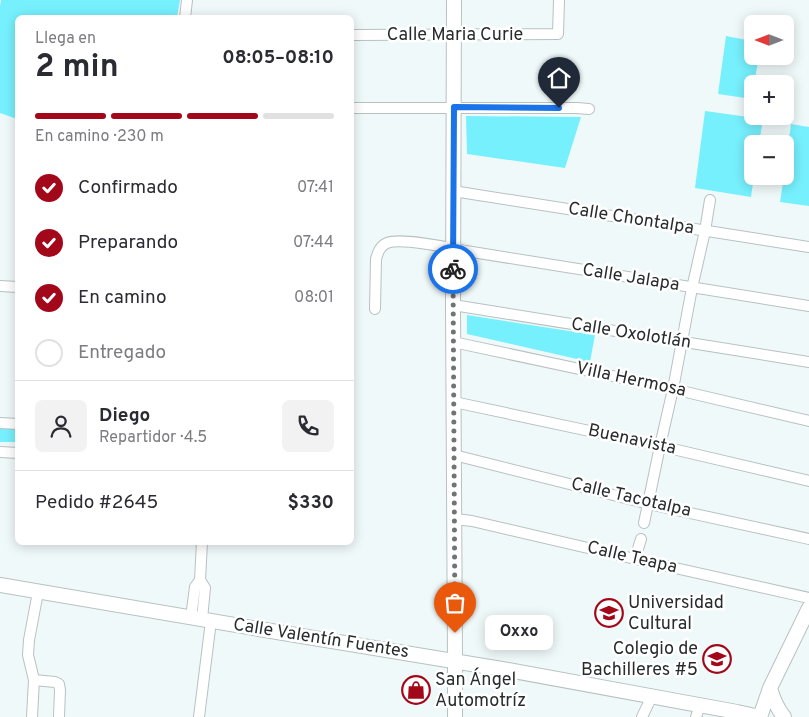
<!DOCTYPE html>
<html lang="es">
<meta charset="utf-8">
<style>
body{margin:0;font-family:Overpass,sans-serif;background:#f2f2f3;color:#2b2b33;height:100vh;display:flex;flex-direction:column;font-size:19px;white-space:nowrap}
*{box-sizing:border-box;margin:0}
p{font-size:16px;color:#7c7c81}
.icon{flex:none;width:28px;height:28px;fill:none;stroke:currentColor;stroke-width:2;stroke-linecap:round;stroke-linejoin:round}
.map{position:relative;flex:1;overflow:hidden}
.sheet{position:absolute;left:15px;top:15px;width:339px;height:530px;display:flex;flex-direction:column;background:#fff;border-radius:8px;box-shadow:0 2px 12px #0003}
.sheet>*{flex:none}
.needle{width:32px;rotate:270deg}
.controls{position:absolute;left:744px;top:15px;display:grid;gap:10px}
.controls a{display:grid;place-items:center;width:50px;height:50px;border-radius:8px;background:#fff;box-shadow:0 2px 12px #0003;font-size:25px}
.pin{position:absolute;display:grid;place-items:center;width:42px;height:42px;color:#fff;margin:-51px -21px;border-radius:50% 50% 50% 0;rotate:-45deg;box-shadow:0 0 5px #0007}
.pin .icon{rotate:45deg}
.courier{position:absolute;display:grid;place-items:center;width:50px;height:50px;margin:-25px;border:4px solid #1a73e8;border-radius:50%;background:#fff;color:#222;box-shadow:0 1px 6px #0007}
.bubble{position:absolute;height:35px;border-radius:8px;background:#fff;box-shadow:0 2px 12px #0003;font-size:16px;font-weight:700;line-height:35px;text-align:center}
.headline em{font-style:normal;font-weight:700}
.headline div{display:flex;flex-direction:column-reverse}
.headline{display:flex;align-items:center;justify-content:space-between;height:85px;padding:0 20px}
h1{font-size:32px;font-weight:700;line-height:38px}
.bar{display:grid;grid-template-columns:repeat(4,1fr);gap:8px 5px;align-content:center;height:60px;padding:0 20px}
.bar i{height:6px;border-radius:4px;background:#e1e1e2}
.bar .current{background:#a3081a}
.bar p{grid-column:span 4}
.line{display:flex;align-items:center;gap:12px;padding:0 20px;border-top:1px solid #e1e1e2}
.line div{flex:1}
.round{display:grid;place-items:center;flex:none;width:52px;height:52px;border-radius:8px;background:#f2f2f3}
ol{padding:0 20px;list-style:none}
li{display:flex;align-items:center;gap:15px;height:55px}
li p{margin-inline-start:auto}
li .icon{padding:5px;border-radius:50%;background:#a3081a;color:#fff;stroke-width:4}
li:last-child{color:#7c7c81}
li i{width:28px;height:28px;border:2px solid #e1e1e2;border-radius:50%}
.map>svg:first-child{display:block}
.green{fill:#77f0fd}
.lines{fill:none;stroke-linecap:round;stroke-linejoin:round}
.street-casing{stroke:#b8c1c2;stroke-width:12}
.secondary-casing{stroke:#b8c1c2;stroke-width:16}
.street{stroke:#fff;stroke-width:10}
.secondary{stroke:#fff;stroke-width:14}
.done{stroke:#6f7475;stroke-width:5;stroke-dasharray:0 9}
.route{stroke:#1a73e8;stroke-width:6}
.labels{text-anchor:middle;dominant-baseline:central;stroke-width:5;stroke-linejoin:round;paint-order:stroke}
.street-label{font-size:18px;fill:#292c2d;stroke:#fff}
.poi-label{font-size:18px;fill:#292c2d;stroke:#fff;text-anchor:start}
</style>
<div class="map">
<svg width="809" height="717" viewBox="0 0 809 717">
<rect width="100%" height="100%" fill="#f0f9fa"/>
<path class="green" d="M 1,0 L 180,0 L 177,17 L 18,18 L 17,119 L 0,113 L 0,6 Z
M 726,36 L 752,41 L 752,56 L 759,56 L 754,84 L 752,84 L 752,99 L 718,94 Z
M 705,111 L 763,119 L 759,144 L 752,144 L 752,176 L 754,176 L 751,197 L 695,188 Z
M 466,116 L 581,117 L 565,168 L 467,154 Z
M 791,124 L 809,127 L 809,206 L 780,202 L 784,176 L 785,176 L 785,167 Z
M 467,315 L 595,335 L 590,362 L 467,334 Z
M 0,425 L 17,426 L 17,442 L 0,442 Z"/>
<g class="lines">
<defs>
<path id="street" d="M 185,18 L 187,0
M 351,35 L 558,34 L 559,0
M 351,108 L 577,108 L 589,109
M 453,191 L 809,247
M 0,286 L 18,287
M 453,305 L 809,362
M 375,309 L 376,259 C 378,252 380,246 387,243 C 400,237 451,248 466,251 L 809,306
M 453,342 L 673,389 L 809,421
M 454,402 L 660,446 L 809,481
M 0,423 L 18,424
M 0,452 L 18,453
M 454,455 L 649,504 L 809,539
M 455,519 L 472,521 L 635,559 L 809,598
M 644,523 L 660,446 L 673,389 L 692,288 L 705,231 L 710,200
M 635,559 L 641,539
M 191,618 L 195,587 L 200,580
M 202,619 L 205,588 L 200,580 L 202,542
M 34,680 L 55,682 L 59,684 L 60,690 L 59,717
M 32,717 L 34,680 L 28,655 L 29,640 L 38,592
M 199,717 L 211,621
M 642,717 L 652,696
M 696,717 L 700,705"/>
<path id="secondary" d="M 454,0 L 453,305 L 455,661 L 455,717
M 0,585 L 259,629 L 508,670 L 737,712 L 760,717
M 770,688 C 773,699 777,708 784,717
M 760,717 L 770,688 L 809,608"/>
</defs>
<use href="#street" class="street-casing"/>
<use href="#secondary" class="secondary-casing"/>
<use href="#street" class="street"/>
<use href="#secondary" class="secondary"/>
</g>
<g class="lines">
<path class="done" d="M 453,269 L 455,633"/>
<path class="route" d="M 453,269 L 454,107 L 559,108"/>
</g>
<defs>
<symbol id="university-ring" viewBox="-11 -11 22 22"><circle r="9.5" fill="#fff" stroke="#a3081a" stroke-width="1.5"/><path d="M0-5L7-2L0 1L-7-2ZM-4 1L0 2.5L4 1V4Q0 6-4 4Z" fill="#a3081a"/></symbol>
<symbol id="school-ring" viewBox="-11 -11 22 22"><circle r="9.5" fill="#fff" stroke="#a3081a" stroke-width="1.5"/><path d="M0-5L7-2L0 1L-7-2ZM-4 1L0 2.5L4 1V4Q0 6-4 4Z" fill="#a3081a"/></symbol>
<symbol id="shop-ring" viewBox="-11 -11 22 22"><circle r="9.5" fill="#fff" stroke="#a3081a" stroke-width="1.5"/><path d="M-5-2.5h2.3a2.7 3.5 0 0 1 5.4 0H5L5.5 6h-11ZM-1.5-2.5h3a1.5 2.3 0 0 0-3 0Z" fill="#a3081a"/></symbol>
</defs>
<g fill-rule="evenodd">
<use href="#university-ring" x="593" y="597" width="32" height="32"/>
<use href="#school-ring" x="701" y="643" width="32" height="32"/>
<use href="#shop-ring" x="400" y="674" width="32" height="32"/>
</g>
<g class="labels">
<g class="street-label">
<text x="455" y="35">Calle Maria Curie</text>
<text transform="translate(631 219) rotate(9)">Calle Chontalpa</text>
<text transform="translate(631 278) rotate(9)">Calle Jalapa</text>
<text transform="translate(631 334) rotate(9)">Calle Oxolotlán</text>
<text transform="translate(631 380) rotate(12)">Villa Hermosa</text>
<text transform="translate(632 440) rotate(12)">Buenavista</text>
<text transform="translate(631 498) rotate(13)">Calle Tacotalpa</text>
<text transform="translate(632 558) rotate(13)">Calle Teapa</text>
<text transform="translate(321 639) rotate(9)">Calle Valentín Fuentes</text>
</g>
<g class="poi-label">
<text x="628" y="603">Universidad<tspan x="628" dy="21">Cultural</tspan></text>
<text x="698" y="649" text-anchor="end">Colegio de<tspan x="698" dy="21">Bachilleres #5</tspan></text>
<text x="435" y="680">San Ángel<tspan x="435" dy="21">Automotríz</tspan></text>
</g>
</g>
</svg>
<div class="controls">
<a><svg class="needle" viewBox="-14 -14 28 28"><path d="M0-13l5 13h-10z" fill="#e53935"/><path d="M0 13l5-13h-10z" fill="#7c7c81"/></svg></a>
<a>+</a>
<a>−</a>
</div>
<div class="pin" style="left:455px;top:633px;background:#ea580c"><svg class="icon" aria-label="bag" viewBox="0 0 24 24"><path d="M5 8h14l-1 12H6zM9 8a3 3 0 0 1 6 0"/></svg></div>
<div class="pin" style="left:559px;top:108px;background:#1f2937"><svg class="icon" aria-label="home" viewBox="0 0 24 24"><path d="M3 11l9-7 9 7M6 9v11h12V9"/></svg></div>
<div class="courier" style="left:453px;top:269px"><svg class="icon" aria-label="bike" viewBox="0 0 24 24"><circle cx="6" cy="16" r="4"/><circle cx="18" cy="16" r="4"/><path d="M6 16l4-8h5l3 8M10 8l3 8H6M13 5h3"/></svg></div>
<div class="bubble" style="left:485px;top:615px;width:68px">Oxxo</div>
<section class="sheet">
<div class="headline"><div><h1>2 min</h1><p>Llega en</p></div><em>08:05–08:10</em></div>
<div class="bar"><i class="current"></i><i class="current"></i><i class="current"></i><i></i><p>En camino · 230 m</p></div>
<ol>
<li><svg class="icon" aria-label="check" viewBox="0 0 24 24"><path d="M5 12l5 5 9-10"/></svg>Confirmado<p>07:41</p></li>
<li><svg class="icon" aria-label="check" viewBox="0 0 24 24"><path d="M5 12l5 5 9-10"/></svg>Preparando<p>07:44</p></li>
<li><svg class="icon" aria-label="check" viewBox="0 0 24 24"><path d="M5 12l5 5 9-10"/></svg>En camino<p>08:01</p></li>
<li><i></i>Entregado</li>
</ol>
<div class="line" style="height:90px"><a class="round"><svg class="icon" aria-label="person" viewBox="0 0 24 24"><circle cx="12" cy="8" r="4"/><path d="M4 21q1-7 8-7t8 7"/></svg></a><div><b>Diego</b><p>Repartidor · 4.5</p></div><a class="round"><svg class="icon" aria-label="phone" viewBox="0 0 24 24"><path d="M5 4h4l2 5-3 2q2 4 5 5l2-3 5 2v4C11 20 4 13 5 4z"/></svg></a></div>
<div class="line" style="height:65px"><div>Pedido #2645</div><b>$330</b></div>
</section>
</div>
